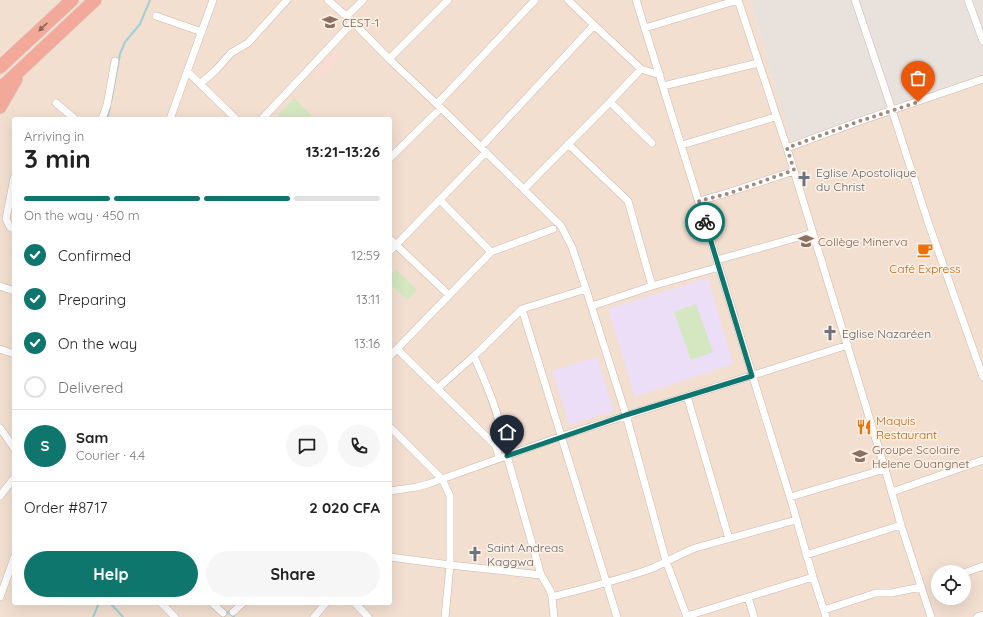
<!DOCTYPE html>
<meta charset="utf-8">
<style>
body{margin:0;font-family:Quicksand,sans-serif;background:#f6f6f6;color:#222;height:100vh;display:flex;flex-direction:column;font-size:15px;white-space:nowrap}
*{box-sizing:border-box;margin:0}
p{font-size:13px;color:#767676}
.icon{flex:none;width:22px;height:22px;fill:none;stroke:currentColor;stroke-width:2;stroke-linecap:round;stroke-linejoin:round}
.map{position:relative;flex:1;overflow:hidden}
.side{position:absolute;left:12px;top:117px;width:380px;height:488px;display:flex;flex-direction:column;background:#fff;border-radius:4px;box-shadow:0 4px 16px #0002}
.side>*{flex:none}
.tools{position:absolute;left:931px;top:565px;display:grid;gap:8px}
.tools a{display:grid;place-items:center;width:40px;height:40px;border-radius:50%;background:#fff;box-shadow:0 4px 16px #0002;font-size:20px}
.pin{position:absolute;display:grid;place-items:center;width:34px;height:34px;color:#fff;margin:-41px -17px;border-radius:50% 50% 50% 0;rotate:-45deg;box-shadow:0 0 4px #0007}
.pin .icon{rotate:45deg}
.courier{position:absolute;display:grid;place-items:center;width:40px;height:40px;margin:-20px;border:3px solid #0f766e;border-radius:50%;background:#fff;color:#222;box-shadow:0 1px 5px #0007}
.summary em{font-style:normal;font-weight:700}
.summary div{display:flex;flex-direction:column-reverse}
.summary{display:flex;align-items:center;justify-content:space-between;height:68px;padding:0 12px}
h1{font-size:26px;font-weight:700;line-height:30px}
.bar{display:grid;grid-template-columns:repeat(4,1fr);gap:6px 4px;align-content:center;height:48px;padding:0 12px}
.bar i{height:5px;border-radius:3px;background:#e0e0e0}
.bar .selected{background:#0f766e}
.bar p{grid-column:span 4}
.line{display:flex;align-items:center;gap:10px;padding:0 12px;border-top:1px solid #e0e0e0}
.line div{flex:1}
.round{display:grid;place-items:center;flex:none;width:42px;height:42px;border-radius:21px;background:#f6f6f6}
ol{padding:0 12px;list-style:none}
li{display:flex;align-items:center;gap:12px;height:44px}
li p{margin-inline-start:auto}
li .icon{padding:4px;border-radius:50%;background:#0f766e;color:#fff;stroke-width:4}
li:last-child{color:#767676}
li i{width:22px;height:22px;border:2px solid #e0e0e0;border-radius:50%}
.action{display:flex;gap:8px;margin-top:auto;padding:8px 12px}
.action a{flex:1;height:46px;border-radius:24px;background:#0f766e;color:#fff;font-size:16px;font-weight:700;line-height:46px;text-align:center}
.action a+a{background:#f6f6f6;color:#222}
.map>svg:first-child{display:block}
.residential{fill:#f2dfd0;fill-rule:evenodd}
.commercial{fill:#fadcd5}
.industrial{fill:#e9e1dc}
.education{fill:#ebdef6}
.green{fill:#d4e7c1}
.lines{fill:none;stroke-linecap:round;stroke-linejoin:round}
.stream{stroke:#9ed1d4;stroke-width:2}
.minor-casing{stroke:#cdb7ab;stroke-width:8}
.motorway-casing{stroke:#d7cfcc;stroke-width:14}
.minor{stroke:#fff;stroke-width:7}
.motorway{stroke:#f2a99a;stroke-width:13}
.oneway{fill:#8a6459}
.done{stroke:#a1897e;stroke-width:4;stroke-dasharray:0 7.2}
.route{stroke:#0f766e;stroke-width:5}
.labels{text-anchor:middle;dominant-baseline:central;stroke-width:3;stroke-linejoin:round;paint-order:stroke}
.education-label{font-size:12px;fill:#785e54;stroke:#fef2e6;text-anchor:start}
.worship-label{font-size:12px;fill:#5b616d;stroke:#fef2e6;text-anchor:start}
.food-label{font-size:12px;fill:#c56008;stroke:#fef2e6}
</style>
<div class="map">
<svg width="983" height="617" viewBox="0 0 983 617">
<rect width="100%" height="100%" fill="#fbeee1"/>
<path class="residential" d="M 0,0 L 750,0 L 791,141 L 983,74 L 983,617 L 0,617 ZM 14,119 L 390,119 L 390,603 L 14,603 ZM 938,572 L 964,572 L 964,598 L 938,598 Z"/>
<path class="commercial" d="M 336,50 L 342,55 L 319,79 L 313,75 Z"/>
<path class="industrial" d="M 750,0 L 983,0 L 983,74 L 900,104 L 899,103 L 791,141 Z"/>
<path class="education" d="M 708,278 L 733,364 L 635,397 L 608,309 Z
M 597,357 L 614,411 L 569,425 L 552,371 Z"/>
<path class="green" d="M 294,98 L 314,118 L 313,119 L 280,119 L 278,116 Z
M 396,269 L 417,290 L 407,300 L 390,284 L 390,275 Z
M 696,304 L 713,352 L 691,360 L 674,312 Z"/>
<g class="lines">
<path class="stream" d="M 111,102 L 120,54 L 125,42 L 140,24 L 150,0
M 107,119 L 110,107
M 110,603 L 123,617
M 93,617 L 99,603
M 223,617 L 228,612 L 234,617"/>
<defs>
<path id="minor" d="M 328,0 L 353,22 L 389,59 L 441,108 L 561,226 L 572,247 L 586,289 L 626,415 L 666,561 L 687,617
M 568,0 L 594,25 L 641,69 L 660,75
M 636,0 L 719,267 L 790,497 L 813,577 L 826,617
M 738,0 L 787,148 L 885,469 L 901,525 L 931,617
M 855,0 L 892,110 L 928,222 L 983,377
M 968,0 L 983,41
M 156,16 L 202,32
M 347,16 L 363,0
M 645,28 L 738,0
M 389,59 L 448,0
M 187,71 L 236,119
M 200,84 L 216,70 L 231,53 L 248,43 L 287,0
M 663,86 L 758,63
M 610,102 L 652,143
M 56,103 L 75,119
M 437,104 L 535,0
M 102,119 L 107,105 L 115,61
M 170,119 L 213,0
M 262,119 L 353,22
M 568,144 L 628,201 L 652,286
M 682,145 L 775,117
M 481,147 L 594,25
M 787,148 L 860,121 L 983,79
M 390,158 L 441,108
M 14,178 L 6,219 L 10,227 L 14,229
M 524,189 L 610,102 L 641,69
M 440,200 L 491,252
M 699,201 L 727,193 L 794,171
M 390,239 L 449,295
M 390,251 L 486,152
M 717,260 L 813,233
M 0,286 L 14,291
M 592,306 L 652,286 L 719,267
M 522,309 L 617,617
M 0,349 L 14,354
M 397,349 L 496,446 L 499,458
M 390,356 L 491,252 L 553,229
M 474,356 C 481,373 502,417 500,434 C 499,438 497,442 496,446
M 438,388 L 474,356 L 522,309 L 586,289
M 687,396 L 729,539
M 390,427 L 442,479 L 450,496 L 450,565 L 445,617
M 0,428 L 14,448
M 507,456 L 541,575 L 550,590 L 552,597 L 554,617
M 390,491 L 417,487 L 428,484 L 562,436 L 848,345
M 892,492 L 983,460
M 0,496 L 14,478
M 790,497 L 885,469
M 806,555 L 901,525
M 390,557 L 450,565 L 541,575
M 964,573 L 983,566
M 0,597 L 14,558
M 552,597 C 586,588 620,580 653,568 C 667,562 680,554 695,548 L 796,520
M 748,597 L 754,617
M 161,603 L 175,617
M 212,603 L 223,613
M 355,603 L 368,617
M 824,610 L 876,593 L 891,593 L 921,587
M 233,612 L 243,603
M 687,616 L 813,577
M 314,617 L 326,603
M 977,617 L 983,615"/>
<path id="motorway" d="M 0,67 L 72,0
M 0,89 L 95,0
M 0,107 L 16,79"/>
</defs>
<use href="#minor" class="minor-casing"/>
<use href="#motorway" class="motorway-casing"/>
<use href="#minor" class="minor"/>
<use href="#motorway" class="motorway"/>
</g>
<defs><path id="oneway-solid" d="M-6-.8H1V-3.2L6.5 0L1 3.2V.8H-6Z"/></defs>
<use class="oneway" href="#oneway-solid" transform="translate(43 27) rotate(137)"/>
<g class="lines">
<path class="done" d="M 705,222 L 699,201 L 727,194 L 794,170 L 787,148 L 860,121 L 918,102"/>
<path class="route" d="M 507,456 L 626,415 L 752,376 L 705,222"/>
</g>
<defs>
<symbol id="school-bare" viewBox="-9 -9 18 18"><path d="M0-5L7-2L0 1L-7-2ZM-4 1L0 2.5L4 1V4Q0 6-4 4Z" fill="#8d6e63" stroke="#fef2e6" stroke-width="2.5" paint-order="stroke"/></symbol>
<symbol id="church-bare" viewBox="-9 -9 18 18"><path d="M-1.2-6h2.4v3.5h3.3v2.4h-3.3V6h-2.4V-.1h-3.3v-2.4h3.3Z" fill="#6b7280" stroke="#fef2e6" stroke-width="2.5" paint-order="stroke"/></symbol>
<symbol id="cafe-bare" viewBox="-9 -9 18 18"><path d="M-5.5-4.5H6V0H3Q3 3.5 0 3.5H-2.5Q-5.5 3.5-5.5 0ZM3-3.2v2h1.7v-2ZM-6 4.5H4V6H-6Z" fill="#e8710a" stroke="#fef2e6" stroke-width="2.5" paint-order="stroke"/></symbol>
<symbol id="restaurant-bare" viewBox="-9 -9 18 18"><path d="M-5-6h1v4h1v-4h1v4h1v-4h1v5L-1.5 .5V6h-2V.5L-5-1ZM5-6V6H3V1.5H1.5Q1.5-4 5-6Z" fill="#e8710a" stroke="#fef2e6" stroke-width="2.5" paint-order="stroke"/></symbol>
</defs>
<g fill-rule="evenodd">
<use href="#school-bare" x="319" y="11" width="22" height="22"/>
<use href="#church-bare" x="793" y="168" width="22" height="22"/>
<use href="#school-bare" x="795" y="230" width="22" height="22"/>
<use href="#cafe-bare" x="914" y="239" width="22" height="22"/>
<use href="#church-bare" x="819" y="322" width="22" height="22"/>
<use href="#restaurant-bare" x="853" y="416" width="22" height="22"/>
<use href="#school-bare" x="849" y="445" width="22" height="22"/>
<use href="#church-bare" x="464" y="543" width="22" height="22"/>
</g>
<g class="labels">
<g class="education-label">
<text x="342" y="22">CEST-1</text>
<text x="818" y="241">Collège Minerva</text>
<text x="872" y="449">Groupe Scolaire<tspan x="872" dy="14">Helene Ouangnet</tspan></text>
</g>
<g class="worship-label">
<text x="816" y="172">Eglise Apostolique<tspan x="816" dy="14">du Christ</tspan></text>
<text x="842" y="333">Eglise Nazaréen</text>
<text x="487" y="547">Saint Andreas<tspan x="487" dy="14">Kaggwa</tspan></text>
</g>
<g class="food-label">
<text x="925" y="268">Café Express</text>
<text x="876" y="420" text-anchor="start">Maquis<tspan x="876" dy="14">Restaurant</tspan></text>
</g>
</g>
</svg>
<div class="tools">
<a><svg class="icon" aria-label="locate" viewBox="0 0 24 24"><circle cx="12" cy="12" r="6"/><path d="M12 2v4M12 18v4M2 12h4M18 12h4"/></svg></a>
</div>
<div class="pin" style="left:918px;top:102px;background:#ea580c"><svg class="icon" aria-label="bag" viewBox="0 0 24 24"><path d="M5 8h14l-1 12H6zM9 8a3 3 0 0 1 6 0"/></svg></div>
<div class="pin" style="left:507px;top:456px;background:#1f2937"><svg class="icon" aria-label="home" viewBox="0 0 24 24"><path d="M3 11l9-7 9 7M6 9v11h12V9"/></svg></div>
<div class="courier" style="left:705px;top:222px"><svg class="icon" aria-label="bike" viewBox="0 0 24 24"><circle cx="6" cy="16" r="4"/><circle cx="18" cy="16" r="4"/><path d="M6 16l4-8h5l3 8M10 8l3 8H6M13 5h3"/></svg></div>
<section class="side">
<div class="summary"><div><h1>3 min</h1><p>Arriving in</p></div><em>13:21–13:26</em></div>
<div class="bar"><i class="selected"></i><i class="selected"></i><i class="selected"></i><i></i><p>On the way · 450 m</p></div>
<ol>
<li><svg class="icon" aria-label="check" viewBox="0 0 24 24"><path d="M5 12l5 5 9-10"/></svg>Confirmed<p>12:59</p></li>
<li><svg class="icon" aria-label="check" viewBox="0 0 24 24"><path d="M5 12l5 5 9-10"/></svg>Preparing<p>13:11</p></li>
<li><svg class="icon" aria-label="check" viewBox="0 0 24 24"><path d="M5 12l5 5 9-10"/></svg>On the way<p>13:16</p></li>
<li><i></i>Delivered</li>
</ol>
<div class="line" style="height:72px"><b class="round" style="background:#0f766e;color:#fff">S</b><div><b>Sam</b><p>Courier · 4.4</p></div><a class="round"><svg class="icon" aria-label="chat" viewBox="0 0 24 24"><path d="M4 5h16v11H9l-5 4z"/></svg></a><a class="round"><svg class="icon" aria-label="phone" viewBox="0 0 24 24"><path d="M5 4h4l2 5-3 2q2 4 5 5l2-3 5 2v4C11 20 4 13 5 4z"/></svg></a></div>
<div class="line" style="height:52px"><div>Order #8717</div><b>2 020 CFA</b></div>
<div class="action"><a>Help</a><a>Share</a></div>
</section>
</div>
